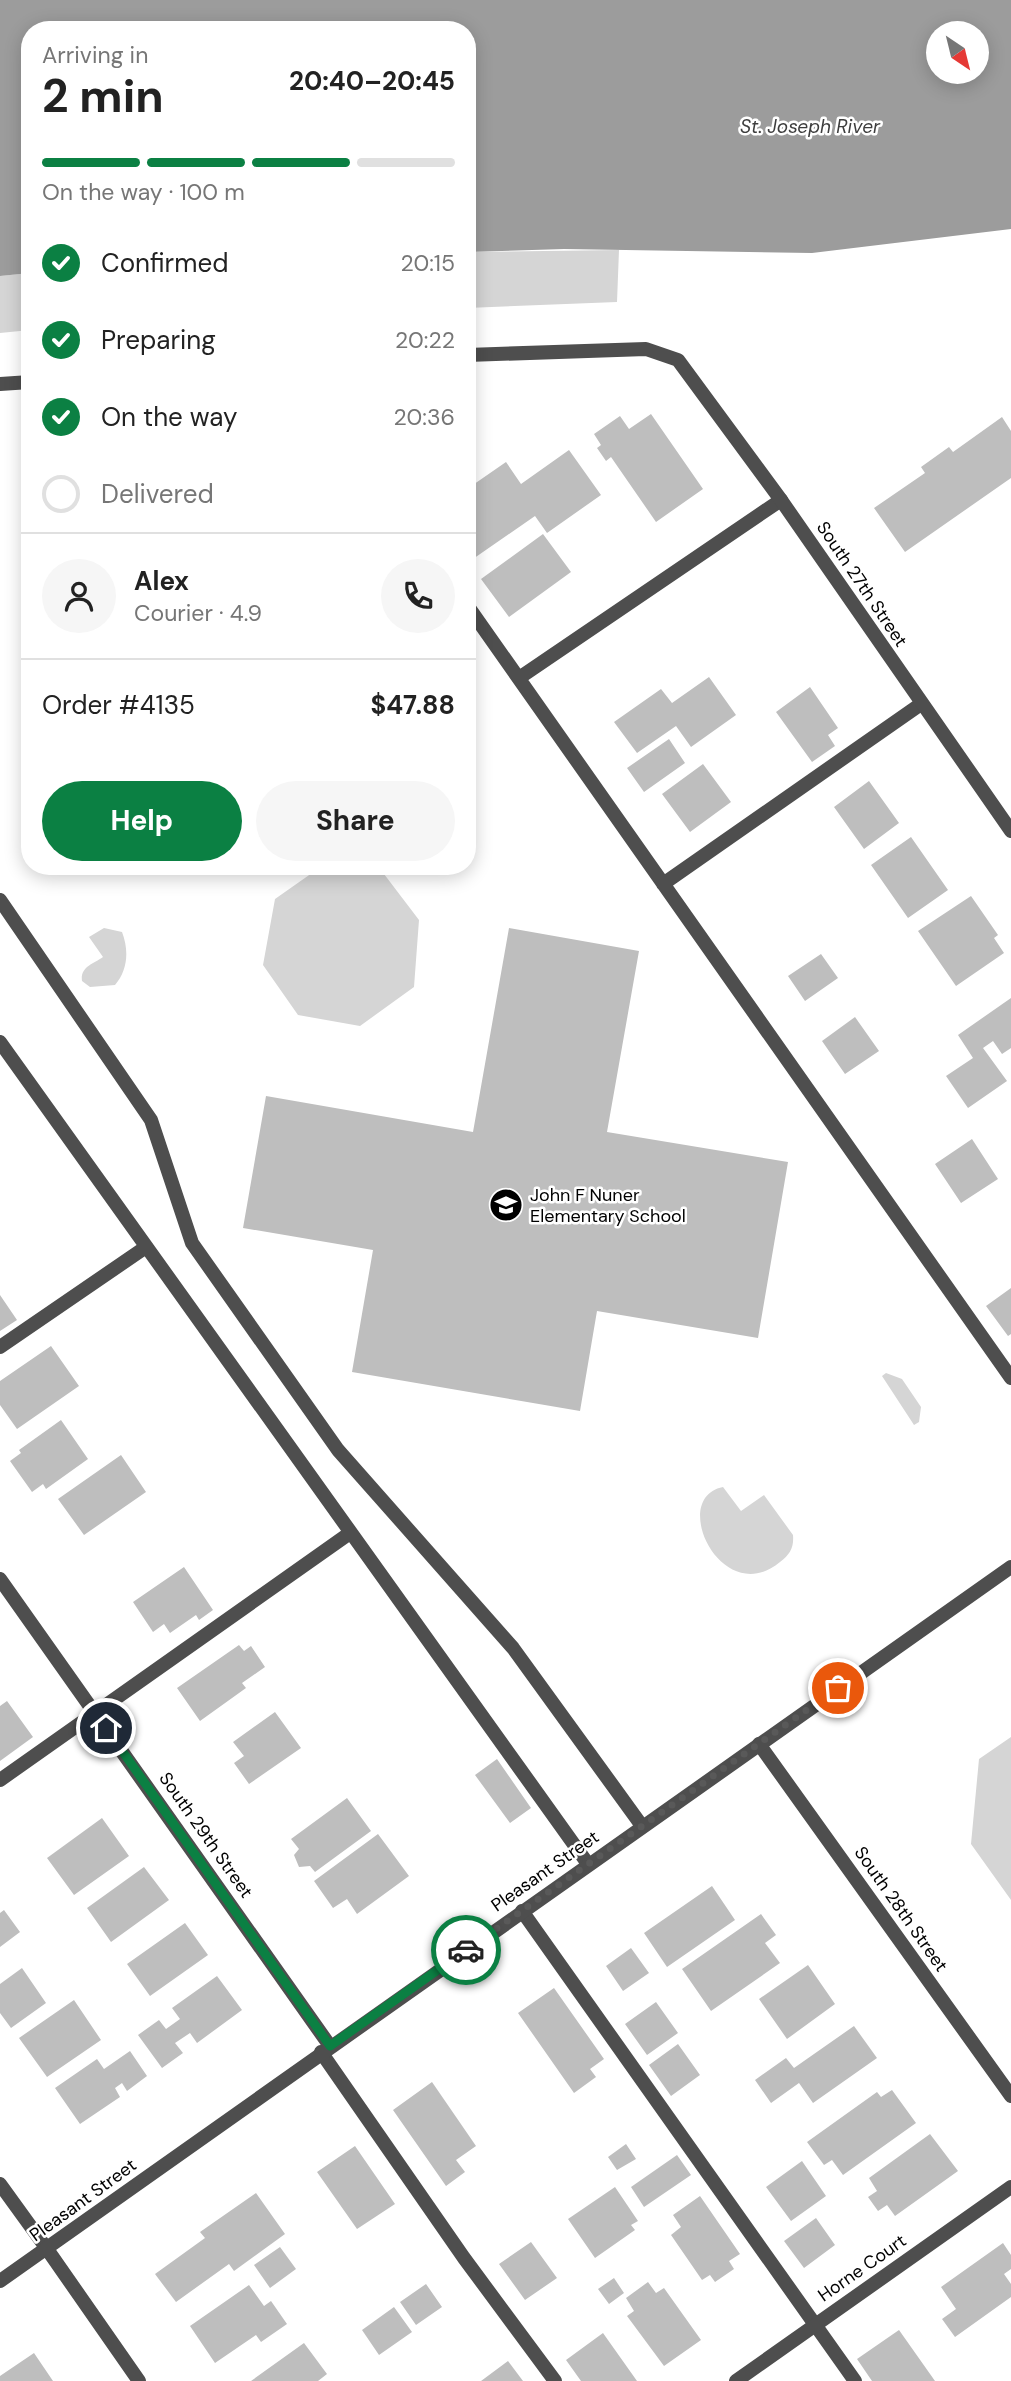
<!DOCTYPE html>
<meta charset="utf-8">
<style>
body{margin:0;font-family:"DM Sans",sans-serif;background:#f6f6f6;color:#222;height:100vh;display:flex;flex-direction:column;font-size:26px;white-space:nowrap}
*{box-sizing:border-box;margin:0}
p{font-size:23px;color:#767676}
.icon{flex:none;width:38px;height:38px;fill:none;stroke:currentColor;stroke-width:2;stroke-linecap:round;stroke-linejoin:round}
.map{position:relative;flex:1;overflow:hidden}
.details{position:absolute;left:21px;top:21px;width:455px;height:854px;display:flex;flex-direction:column;background:#fff;border-radius:28px;box-shadow:0 4px 18px #0003}
.details>*{flex:none}
.needle{width:46px;rotate:145deg}
.fabs{position:absolute;left:926px;top:21px;display:grid;gap:14px}
.fabs a{display:grid;place-items:center;width:63px;height:63px;border-radius:50%;background:#fff;box-shadow:0 4px 18px #0003;font-size:35px}
.pin{position:absolute;display:grid;place-items:center;width:60px;height:60px;color:#fff;margin:-30px;border:4px solid #fff;border-radius:50%;box-shadow:0 2px 7px #0007}
.courier{position:absolute;display:grid;place-items:center;width:70px;height:70px;margin:-35px;border:5px solid #0b8043;border-radius:50%;background:#fff;color:#222;box-shadow:0 2px 9px #0007}
.head em{font-style:normal;font-weight:700}
.head div{display:flex;flex-direction:column-reverse}
.head{display:flex;align-items:center;justify-content:space-between;height:119px;padding:0 21px}
h1{font-size:46px;font-weight:700;line-height:52px}
.bar{display:grid;grid-template-columns:repeat(4,1fr);gap:10px 7px;align-content:center;height:84px;padding:0 21px}
.bar i{height:9px;border-radius:5px;background:#e0e0e0}
.bar .active{background:#0b8043}
.bar p{grid-column:span 4}
.line{display:flex;align-items:center;gap:18px;padding:0 21px;border-top:2px solid #e0e0e0}
.line div{flex:1}
.round{display:grid;place-items:center;flex:none;width:74px;height:74px;border-radius:37px;background:#f6f6f6}
ol{padding:0 21px;list-style:none}
li{display:flex;align-items:center;gap:21px;height:77px}
li p{margin-inline-start:auto}
li .icon{padding:7px;border-radius:50%;background:#0b8043;color:#fff;stroke-width:4}
li:last-child{color:#767676}
li i{width:38px;height:38px;border:4px solid #e0e0e0;border-radius:50%}
.action{display:flex;gap:14px;margin-top:auto;padding:14px 21px}
.action a{flex:1;height:80px;border-radius:42px;background:#0b8043;color:#fff;font-size:28px;font-weight:700;line-height:80px;text-align:center}
.action a+a{background:#f6f6f6;color:#222}
.map>svg:first-child{display:block}
.green{fill:#d5d5d5}
.water{fill:#9c9c9c;fill-rule:evenodd}
.building{fill:#bebebe}
.lines{fill:none;stroke-linecap:round;stroke-linejoin:round}
.service{stroke:#4e4e4e;stroke-width:14}
.minor{stroke:#4e4e4e;stroke-width:14}
.tertiary{stroke:#4e4e4e;stroke-width:14}
.done{stroke:#595959;stroke-width:7;stroke-dasharray:0 12.6}
.route{stroke:#0b8043;stroke-width:9}
.labels{text-anchor:middle;dominant-baseline:central;stroke-width:5;stroke-linejoin:round;paint-order:stroke}
.street-label{font-size:18px;fill:#000;stroke:#fff}
.poi-label{font-size:18px;fill:#000;stroke:#fff;text-anchor:start}
.water-label{font-size:19px;font-style:italic;fill:#3d3d3d;stroke:#fff}
</style>
<div class="map">
<svg width="1011" height="2381" viewBox="0 0 1011 2381">
<rect width="100%" height="100%" fill="#fff"/>
<path class="green" d="M 619,250 L 617,302 L 467,308 L 467,252 Z
M 30,273 L 30,330 L 0,333 L 0,276 Z
M 322,866 L 348,866 L 384,874 L 419,920 L 414,987 L 360,1026 L 298,1015 L 263,965 L 275,899 Z
M 104,928 L 122,932 C 129,950 128,970 115,985 L 90,987 L 82,981 C 80,967 93,964 103,957 L 89,937 Z
M 886,1373 L 902,1379 L 921,1407 L 919,1422 L 914,1425 L 882,1376 Z
M 723,1487 L 741,1511 L 764,1495 L 793,1535 C 794,1548 790,1554 780,1562 C 722,1610 668,1498 723,1487 Z
M 1011,1737 L 1011,1900 L 971,1844 L 979,1759 Z"/>
<path class="water" d="M 0,0 L 1011,0 L 1011,229 L 812,253 L 564,249 L 467,252 L 467,30 L 30,30 L 30,273 L 0,276 ZM 938,33 L 976,33 L 976,72 L 938,72 Z"/>
<path class="building" d="M 651,414 L 703,489 L 656,522 L 611,457 L 606,461 L 597,448 L 601,445 L 594,434 L 620,416 L 629,429 Z
M 1002,417 L 1011,431 L 1011,478 L 905,552 L 874,508 L 925,473 L 921,467 L 949,447 L 953,452 Z
M 569,450 L 601,495 L 547,533 L 535,516 L 470,561 L 467,557 L 467,489 L 506,462 L 521,484 Z
M 543,534 L 571,572 L 509,617 L 481,579 Z
M 709,677 L 736,715 L 691,747 L 676,726 L 637,753 L 614,722 L 661,689 L 672,703 Z
M 810,687 L 838,728 L 828,735 L 835,746 L 812,762 L 776,712 Z
M 669,739 L 685,763 L 644,792 L 627,768 Z
M 703,764 L 731,802 L 690,832 L 662,794 Z
M 869,781 L 899,823 L 864,849 L 834,807 Z
M 911,837 L 948,890 L 908,918 L 871,865 Z
M 971,896 L 998,935 L 994,938 L 1004,953 L 956,986 L 918,931 Z
M 509,928 L 639,951 L 607,1132 L 788,1162 L 758,1338 L 597,1311 L 580,1411 L 352,1372 L 373,1250 L 243,1228 L 266,1096 L 473,1132 Z
M 821,954 L 838,978 L 805,1001 L 788,976 Z
M 1011,998 L 1011,1048 L 1002,1054 L 993,1041 L 983,1048 L 1007,1081 L 968,1108 L 946,1076 L 973,1058 L 958,1035 Z
M 855,1017 L 879,1051 L 845,1074 L 822,1041 Z
M 972,1139 L 998,1179 L 961,1203 L 935,1164 Z
M 1011,1288 L 1011,1334 L 1008,1336 L 986,1306 Z
M 0,1295 L 17,1320 L 0,1331 Z
M 51,1346 L 79,1386 L 17,1429 L 0,1405 L 0,1381 Z
M 61,1420 L 88,1459 L 46,1489 L 43,1484 L 32,1492 L 10,1461 L 21,1453 L 19,1450 Z
M 121,1455 L 146,1492 L 84,1535 L 58,1499 Z
M 184,1567 L 213,1610 L 199,1620 L 196,1615 L 170,1633 L 164,1624 L 153,1632 L 133,1602 Z
M 239,1645 L 244,1651 L 251,1646 L 265,1667 L 242,1683 L 246,1688 L 200,1721 L 177,1688 Z
M 7,1701 L 33,1737 L 0,1761 L 0,1706 Z
M 275,1712 L 301,1748 L 249,1784 L 234,1763 L 244,1756 L 233,1742 Z
M 497,1759 L 531,1808 L 510,1823 L 475,1775 Z
M 347,1798 L 371,1831 L 315,1872 L 310,1866 L 299,1867 L 294,1855 L 299,1849 L 291,1839 Z
M 102,1818 L 129,1856 L 74,1895 L 47,1858 Z
M 378,1834 L 409,1876 L 357,1914 L 347,1899 L 333,1908 L 314,1881 Z
M 144,1867 L 169,1900 L 111,1942 L 87,1908 Z
M 712,1886 L 735,1920 L 667,1967 L 644,1933 Z
M 4,1910 L 20,1932 L 0,1947 L 0,1913 Z
M 761,1914 L 776,1935 L 765,1943 L 780,1963 L 711,2011 L 682,1969 Z
M 185,1923 L 208,1955 L 150,1996 L 127,1964 Z
M 631,1948 L 649,1973 L 623,1991 L 606,1966 Z
M 808,1965 L 835,2004 L 787,2039 L 759,1999 Z
M 22,1968 L 46,2003 L 11,2028 L 0,2013 L 0,1984 Z
M 217,1976 L 242,2010 L 197,2043 L 190,2033 L 175,2043 L 183,2053 L 162,2068 L 138,2035 L 159,2020 L 166,2029 L 180,2019 L 172,2008 Z
M 554,1988 L 604,2059 L 590,2069 L 596,2077 L 574,2093 L 518,2013 Z
M 74,2000 L 101,2040 L 47,2077 L 19,2038 Z
M 656,2002 L 678,2033 L 647,2055 L 625,2024 Z
M 854,2026 L 877,2058 L 813,2103 L 799,2083 L 771,2103 L 755,2080 L 786,2058 L 794,2068 Z
M 678,2044 L 700,2075 L 671,2096 L 649,2065 Z
M 130,2051 L 147,2076 L 127,2091 L 122,2083 L 115,2088 L 120,2097 L 80,2124 L 55,2088 L 97,2059 L 104,2069 Z
M 432,2082 L 476,2146 L 456,2160 L 465,2172 L 446,2186 L 393,2110 Z
M 892,2090 L 916,2123 L 843,2175 L 832,2160 L 824,2165 L 807,2142 L 877,2092 L 881,2097 Z
M 930,2134 L 958,2171 L 895,2216 L 887,2205 L 878,2211 L 868,2197 L 877,2191 L 869,2178 Z
M 626,2144 L 636,2159 L 617,2170 L 608,2157 Z
M 355,2146 L 395,2204 L 357,2229 L 317,2172 Z
M 677,2155 L 691,2175 L 644,2207 L 631,2187 Z
M 802,2161 L 826,2196 L 791,2221 L 766,2187 Z
M 615,2187 L 638,2221 L 631,2225 L 635,2230 L 595,2258 L 568,2219 Z
M 256,2193 L 285,2234 L 234,2271 L 229,2264 L 176,2302 L 155,2274 L 205,2238 L 200,2232 Z
M 700,2196 L 740,2254 L 729,2261 L 734,2269 L 715,2282 L 710,2275 L 702,2280 L 671,2235 L 681,2227 L 673,2215 Z
M 816,2218 L 835,2245 L 804,2268 L 784,2241 Z
M 531,2242 L 557,2278 L 525,2300 L 499,2264 Z
M 1003,2243 L 1011,2255 L 1011,2269 L 1004,2274 L 1011,2284 L 1011,2297 L 955,2337 L 942,2319 L 956,2309 L 941,2287 Z
M 280,2247 L 296,2269 L 270,2288 L 254,2265 Z
M 614,2278 L 624,2293 L 609,2304 L 598,2289 Z
M 648,2282 L 656,2293 L 664,2288 L 701,2340 L 664,2366 L 627,2316 L 634,2311 L 626,2298 Z
M 426,2284 L 442,2307 L 416,2325 L 400,2302 Z
M 249,2285 L 264,2306 L 271,2301 L 287,2324 L 261,2342 L 256,2335 L 215,2363 L 190,2326 Z
M 394,2307 L 412,2332 L 379,2355 L 362,2330 Z
M 899,2330 L 935,2381 L 872,2381 L 857,2359 Z
M 603,2333 L 637,2381 L 581,2381 L 566,2360 Z
M 304,2343 L 327,2374 L 318,2381 L 251,2381 Z
M 34,2353 L 53,2381 L 0,2381 L 0,2376 Z
M 508,2361 L 523,2381 L 481,2381 Z"/>
<g class="lines">
<path class="service" d="M 467,605 L 1011,1378
M 519,678 L 781,500
M 663,884 L 921,704
M 0,900 L 151,1120 L 192,1243 L 338,1450 L 513,1648 L 642,1826
M 0,1042 L 588,1864
M 0,1347 L 146,1247
M 0,1780 L 350,1533
M 522,1911 L 855,2381
M 321,2052 L 464,2258 L 555,2381"/>
<path class="minor" d="M 467,355 L 646,349 L 678,360 L 781,500 L 1011,831
M 0,384 L 30,382
M 0,1579 L 330,2046
M 759,1744 L 1011,2096
M 0,2184 L 47,2249
M 736,2381 L 1011,2187"/>
<path class="tertiary" d="M 47,2249 L 139,2381
M 0,2281 L 1011,1567"/>
</g>
<g class="lines">
<path class="done" d="M 466,1950 L 838,1688"/>
<path class="route" d="M 106,1728 L 330,2046 L 466,1950"/>
</g>
<defs>
<symbol id="school-disc" viewBox="-11 -11 22 22"><circle r="9.5" fill="#000" stroke="#fff"/><path d="M0-5L7-2L0 1L-7-2ZM-4 1L0 2.5L4 1V4Q0 6-4 4Z" fill="#fff"/></symbol>
</defs>
<g fill-rule="evenodd">
<use href="#school-disc" x="487" y="1186" width="38" height="38"/>
</g>
<g class="labels">
<g class="street-label">
<text transform="translate(862 584) rotate(56)">South 27th Street</text>
<text transform="translate(206 1835) rotate(55)">South 29th Street</text>
<text transform="translate(545 1871) rotate(-35)">Pleasant Street</text>
<text transform="translate(901 1909) rotate(55)">South 28th Street</text>
<text transform="translate(83 2200) rotate(-36)">Pleasant Street</text>
<text transform="translate(862 2268) rotate(-35)">Horne Court</text>
</g>
<g class="poi-label">
<text x="530" y="1195">John F Nuner<tspan x="530" dy="21">Elementary School</tspan></text>
</g>
<g class="water-label">
<text x="810" y="126">St. Joseph River</text>
</g>
</g>
</svg>
<div class="fabs">
<a><svg class="needle" viewBox="-14 -14 28 28"><path d="M0-13l5 13h-10z" fill="#e53935"/><path d="M0 13l5-13h-10z" fill="#767676"/></svg></a>
</div>
<div class="pin" style="left:838px;top:1688px;background:#ea580c"><svg class="icon" aria-label="bag" viewBox="0 0 24 24"><path d="M5 8h14l-1 12H6zM9 8a3 3 0 0 1 6 0"/></svg></div>
<div class="pin" style="left:106px;top:1728px;background:#1f2937"><svg class="icon" aria-label="home" viewBox="0 0 24 24"><path d="M3 11l9-7 9 7M6 9v11h12V9"/></svg></div>
<div class="courier" style="left:466px;top:1950px"><svg class="icon" aria-label="car" viewBox="0 0 24 24"><path d="M5 17H2v-5l4-1 3-4h7l3 4 3 1v5h-3M9 17h6M6 11h13"/><circle cx="7" cy="17" r="2"/><circle cx="17" cy="17" r="2"/></svg></div>
<section class="details">
<div class="head"><div><h1>2 min</h1><p>Arriving in</p></div><em>20:40–20:45</em></div>
<div class="bar"><i class="active"></i><i class="active"></i><i class="active"></i><i></i><p>On the way · 100 m</p></div>
<ol>
<li><svg class="icon" aria-label="check" viewBox="0 0 24 24"><path d="M5 12l5 5 9-10"/></svg>Confirmed<p>20:15</p></li>
<li><svg class="icon" aria-label="check" viewBox="0 0 24 24"><path d="M5 12l5 5 9-10"/></svg>Preparing<p>20:22</p></li>
<li><svg class="icon" aria-label="check" viewBox="0 0 24 24"><path d="M5 12l5 5 9-10"/></svg>On the way<p>20:36</p></li>
<li><i></i>Delivered</li>
</ol>
<div class="line" style="height:126px"><a class="round"><svg class="icon" aria-label="person" viewBox="0 0 24 24"><circle cx="12" cy="8" r="4"/><path d="M4 21q1-7 8-7t8 7"/></svg></a><div><b>Alex</b><p>Courier · 4.9</p></div><a class="round"><svg class="icon" aria-label="phone" viewBox="0 0 24 24"><path d="M5 4h4l2 5-3 2q2 4 5 5l2-3 5 2v4C11 20 4 13 5 4z"/></svg></a></div>
<div class="line" style="height:91px"><div>Order #4135</div><b>$47.88</b></div>
<div class="action"><a>Help</a><a>Share</a></div>
</section>
</div>
